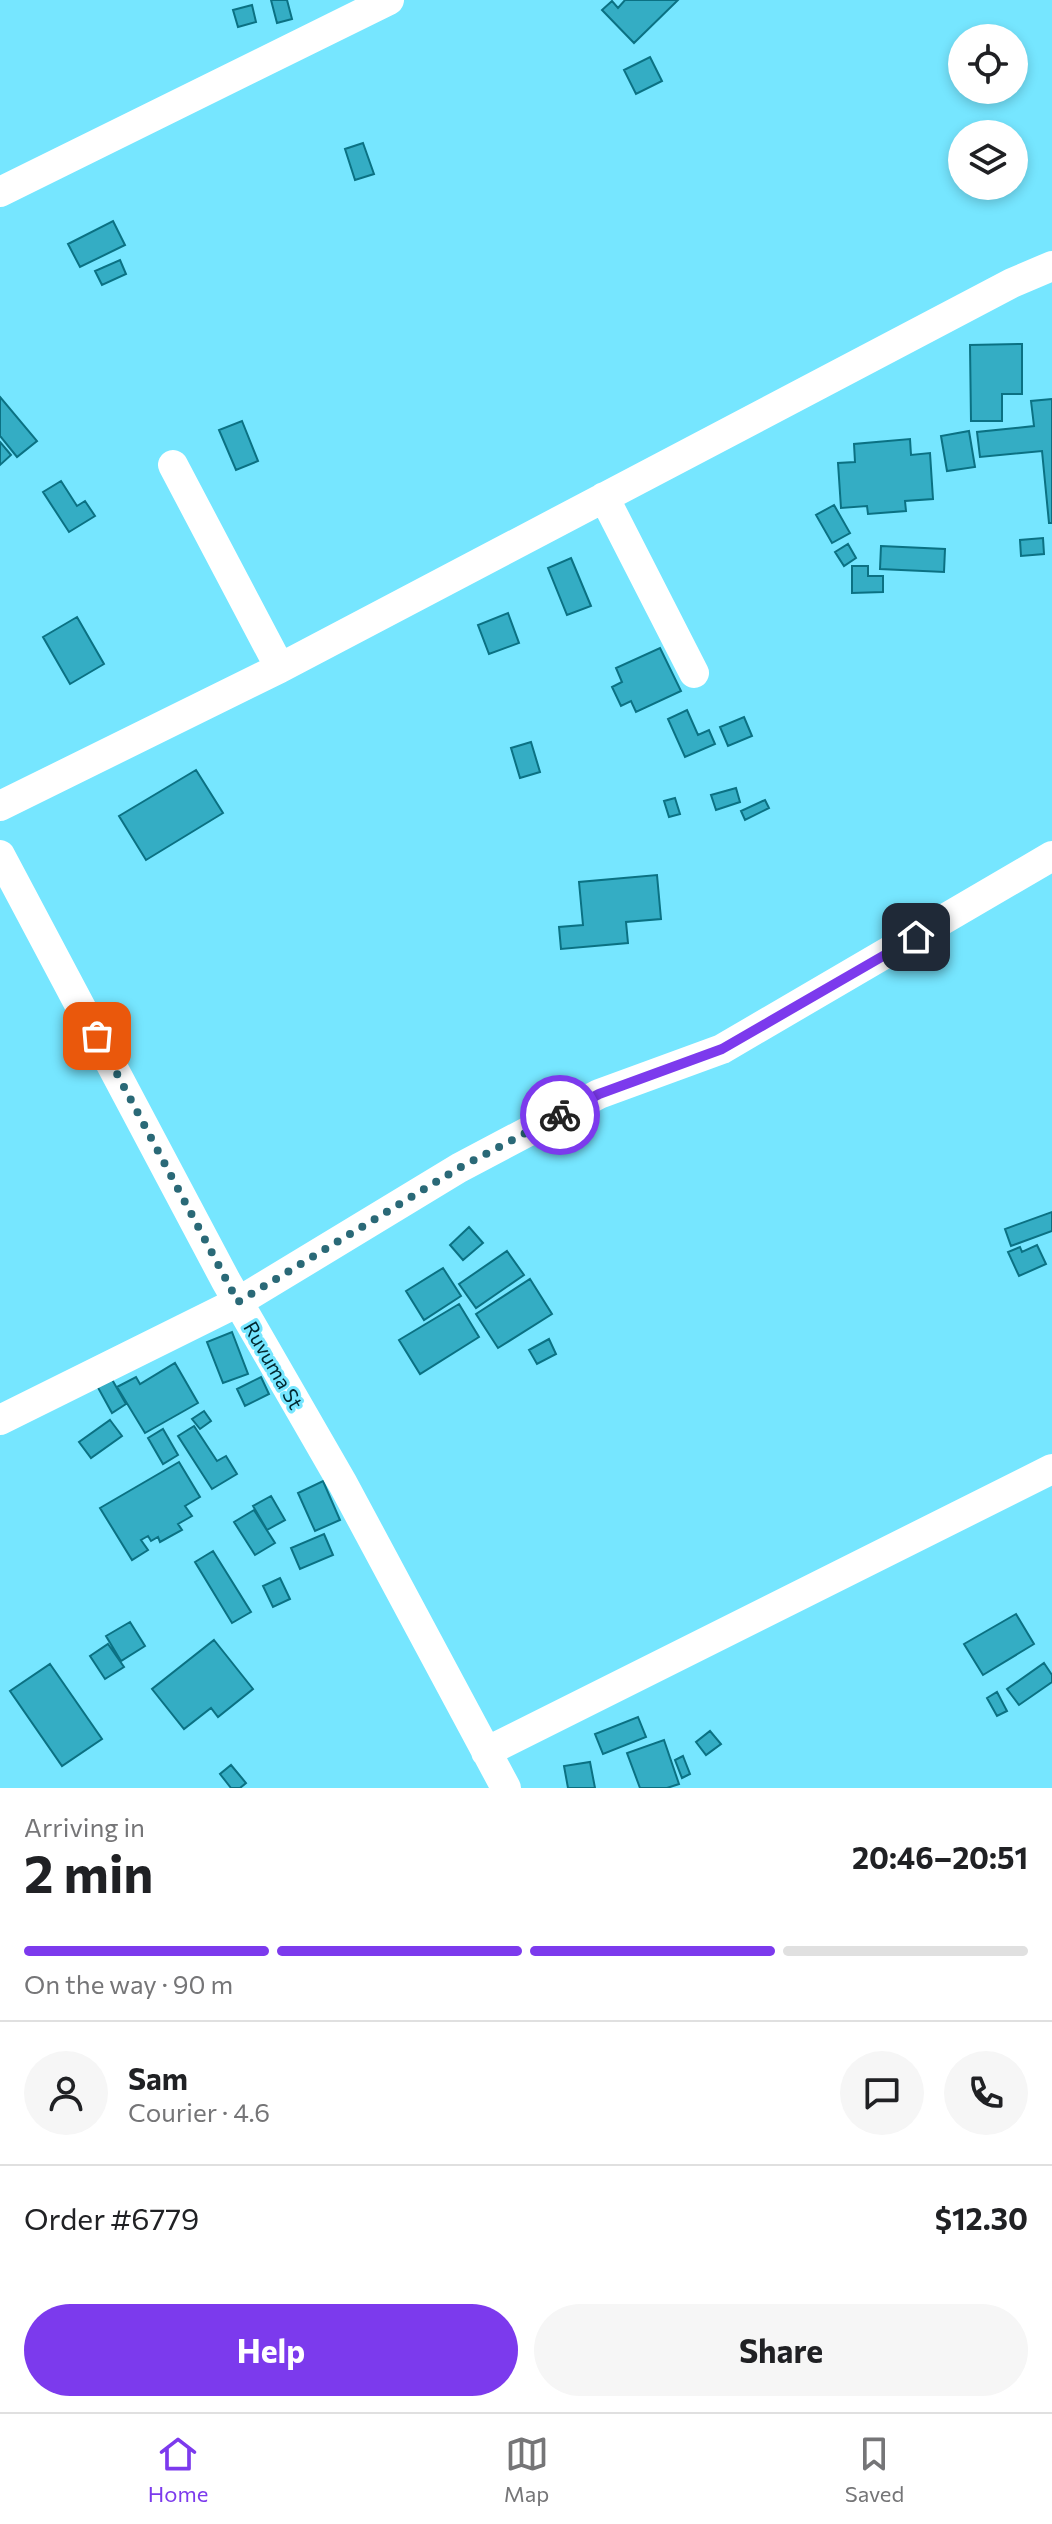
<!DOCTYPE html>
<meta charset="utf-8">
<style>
body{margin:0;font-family:Commissioner,sans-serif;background:#f6f6f6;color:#202124;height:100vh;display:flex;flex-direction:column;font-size:30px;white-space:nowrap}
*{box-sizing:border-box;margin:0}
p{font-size:26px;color:#757577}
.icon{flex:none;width:44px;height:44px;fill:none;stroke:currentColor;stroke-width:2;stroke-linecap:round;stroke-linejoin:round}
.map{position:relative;height:1788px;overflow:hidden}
.details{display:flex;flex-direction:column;background:#fff;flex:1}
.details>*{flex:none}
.tools{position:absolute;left:948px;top:24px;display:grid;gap:16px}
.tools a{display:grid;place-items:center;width:80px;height:80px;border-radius:50%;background:#fff;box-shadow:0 4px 12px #0003;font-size:40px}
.pin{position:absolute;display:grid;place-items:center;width:68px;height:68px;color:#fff;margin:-34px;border-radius:16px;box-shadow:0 4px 12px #0006}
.courier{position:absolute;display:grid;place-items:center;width:80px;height:80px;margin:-40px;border:6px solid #7c3aed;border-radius:50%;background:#fff;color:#222;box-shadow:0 2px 10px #0007}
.headline em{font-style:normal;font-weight:700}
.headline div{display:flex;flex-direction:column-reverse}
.headline{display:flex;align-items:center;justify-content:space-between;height:136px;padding:0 24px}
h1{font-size:52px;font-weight:700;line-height:60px}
.bar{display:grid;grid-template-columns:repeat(4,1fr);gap:12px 8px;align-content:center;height:96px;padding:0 24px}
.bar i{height:10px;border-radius:6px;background:#e0e0e0}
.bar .active{background:#7c3aed}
.bar p{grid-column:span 4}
.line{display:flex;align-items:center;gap:20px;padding:0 24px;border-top:2px solid #e0e0e0}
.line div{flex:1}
.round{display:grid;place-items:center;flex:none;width:84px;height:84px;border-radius:42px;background:#f6f6f6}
.button{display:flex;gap:16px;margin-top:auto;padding:16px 24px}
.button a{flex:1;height:92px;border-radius:48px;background:#7c3aed;color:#fff;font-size:32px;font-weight:700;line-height:92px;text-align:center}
.button a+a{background:#f6f6f6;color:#202124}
.tabs{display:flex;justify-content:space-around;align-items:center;height:112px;border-top:2px solid #e0e0e0;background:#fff;font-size:22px;color:#757577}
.tabs a{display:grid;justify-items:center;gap:4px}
.tabs .active{color:#7c3aed}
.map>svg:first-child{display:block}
.building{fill:#34adc4;stroke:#0b7183;stroke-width:2}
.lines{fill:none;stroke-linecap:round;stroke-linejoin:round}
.minor{stroke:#fff;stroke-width:30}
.done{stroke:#2a6977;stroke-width:8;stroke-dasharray:0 14.4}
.route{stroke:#7c3aed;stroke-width:10}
.labels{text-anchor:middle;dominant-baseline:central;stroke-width:6;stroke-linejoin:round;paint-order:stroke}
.street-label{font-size:20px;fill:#01262e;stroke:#76e6ff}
</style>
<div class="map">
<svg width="1052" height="1788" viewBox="0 0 1052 1788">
<rect width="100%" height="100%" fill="#76e6ff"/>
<path class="building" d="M 271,0 L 287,0 L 292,19 L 277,23 Z
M 625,0 L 678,0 L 634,43 L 602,10 L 612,1 L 618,8 Z
M 252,5 L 256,22 L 238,27 L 233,10 Z
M 650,57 L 662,81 L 636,94 L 624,70 Z
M 363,143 L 374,174 L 355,180 L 345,149 Z
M 113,221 L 125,245 L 80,267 L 68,244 Z
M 120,260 L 126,274 L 102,285 L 95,271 Z
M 1022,344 L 1022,394 L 1002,394 L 1002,421 L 971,421 L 970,345 Z
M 0,397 L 37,441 L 17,457 L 0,436 Z
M 1052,399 L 1052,523 L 1049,523 L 1042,451 L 980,457 L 977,432 L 1034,426 L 1031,401 Z
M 242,421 L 258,461 L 236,470 L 219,430 Z
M 969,431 L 975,467 L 947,471 L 941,436 Z
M 910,439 L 911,455 L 930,453 L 933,499 L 905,501 L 906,511 L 868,514 L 867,506 L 841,508 L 838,463 L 855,462 L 854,444 Z
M 0,442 L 11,455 L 0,465 Z
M 61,481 L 77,506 L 85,501 L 95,516 L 69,532 L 43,492 Z
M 834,505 L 850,533 L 832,543 L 816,515 Z
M 1043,538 L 1044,554 L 1021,556 L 1020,540 Z
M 848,544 L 856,558 L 844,566 L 835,552 Z
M 881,546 L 945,549 L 944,572 L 880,569 Z
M 571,558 L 591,606 L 567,615 L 548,568 Z
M 852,566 L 868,566 L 868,576 L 883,576 L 883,592 L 852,593 Z
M 508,613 L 519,643 L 489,654 L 478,625 Z
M 77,617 L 104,664 L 70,684 L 43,637 Z
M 660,648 L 681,691 L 636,712 L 631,701 L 621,706 L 612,687 L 622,682 L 616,668 Z
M 687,710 L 698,735 L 709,730 L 715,744 L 685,757 L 668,719 Z
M 744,717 L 752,736 L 728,746 L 720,727 Z
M 531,742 L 540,772 L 520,778 L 511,748 Z
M 196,770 L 223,813 L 146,860 L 119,816 Z
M 736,788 L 740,802 L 716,810 L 711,795 Z
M 675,798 L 680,814 L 669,817 L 664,801 Z
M 765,800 L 769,808 L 745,820 L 741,811 Z
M 657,875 L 661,919 L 626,922 L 628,943 L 561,949 L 559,927 L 583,925 L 579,882 Z
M 1052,1212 L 1052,1231 L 1011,1246 L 1005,1229 Z
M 469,1227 L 483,1243 L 463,1260 L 450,1245 Z
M 1037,1245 L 1046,1264 L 1019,1276 L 1008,1252 L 1020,1247 L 1022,1252 Z
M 507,1251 L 524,1275 L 476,1308 L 459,1284 Z
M 443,1268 L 461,1296 L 424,1320 L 406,1291 Z
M 530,1279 L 552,1314 L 498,1348 L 476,1314 Z
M 459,1304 L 479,1337 L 420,1374 L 399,1340 Z
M 232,1332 L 248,1374 L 223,1383 L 207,1342 Z
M 549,1339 L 556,1354 L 537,1364 L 529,1350 Z
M 175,1363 L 198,1403 L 145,1433 L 117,1387 L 136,1377 L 140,1384 Z
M 110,1376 L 126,1404 L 112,1413 L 96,1384 Z
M 261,1377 L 269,1394 L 245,1406 L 237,1389 Z
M 204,1411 L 211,1421 L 200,1429 L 192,1419 Z
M 110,1420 L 122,1436 L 91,1458 L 79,1442 Z
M 194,1426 L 217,1461 L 226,1456 L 237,1474 L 212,1489 L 178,1436 Z
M 163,1429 L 178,1455 L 163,1464 L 148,1438 Z
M 179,1462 L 200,1497 L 185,1506 L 192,1516 L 178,1524 L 182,1530 L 160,1542 L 158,1537 L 151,1541 L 148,1536 L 141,1540 L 148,1550 L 132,1560 L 100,1508 Z
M 323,1481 L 340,1520 L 315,1531 L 298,1493 Z
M 271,1496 L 285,1520 L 267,1530 L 253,1506 Z
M 254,1510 L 275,1543 L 255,1555 L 234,1522 Z
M 324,1534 L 333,1555 L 300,1569 L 291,1548 Z
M 213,1551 L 251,1612 L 232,1623 L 195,1562 Z
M 280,1578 L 290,1599 L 273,1607 L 263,1586 Z
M 1016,1614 L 1034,1644 L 983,1675 L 964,1644 Z
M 130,1622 L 145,1646 L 121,1661 L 106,1636 Z
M 214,1640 L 253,1689 L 218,1717 L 211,1708 L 184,1729 L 152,1689 Z
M 108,1644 L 124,1667 L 105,1679 L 90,1656 Z
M 1044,1663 L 1052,1675 L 1052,1682 L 1019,1705 L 1007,1689 Z
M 50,1664 L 102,1739 L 62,1766 L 10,1691 Z
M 997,1692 L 1007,1711 L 997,1716 L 987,1698 Z
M 638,1717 L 646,1737 L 603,1754 L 595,1734 Z
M 710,1731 L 721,1744 L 706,1755 L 696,1742 Z
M 664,1740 L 679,1784 L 667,1788 L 640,1788 L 627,1753 Z
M 683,1756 L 690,1774 L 682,1778 L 675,1760 Z
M 590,1762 L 595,1788 L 568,1788 L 564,1766 Z
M 231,1765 L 246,1783 L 240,1788 L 231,1788 L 220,1774 Z"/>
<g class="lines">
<path class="minor" d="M 0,192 L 389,0
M 173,465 L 280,668
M 604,497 L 694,673
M 0,806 L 280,668 L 1012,283 L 1052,266
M 0,855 L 226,1281 L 343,1484 L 506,1788
M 0,1420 L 238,1302 L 459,1168 L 599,1094 L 722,1049 L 1052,856
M 486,1752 L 1052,1469"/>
</g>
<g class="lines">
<path class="done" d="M 97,1036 L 238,1302 L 459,1168 L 560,1115"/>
<path class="route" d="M 560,1115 L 599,1094 L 722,1049 L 916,937"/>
</g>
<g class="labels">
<g class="street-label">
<text transform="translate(274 1365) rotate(60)">Ruvuma St</text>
</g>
</g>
</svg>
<div class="tools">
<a><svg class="icon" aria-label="locate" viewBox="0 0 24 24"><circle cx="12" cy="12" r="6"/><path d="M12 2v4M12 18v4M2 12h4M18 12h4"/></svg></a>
<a><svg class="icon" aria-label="layers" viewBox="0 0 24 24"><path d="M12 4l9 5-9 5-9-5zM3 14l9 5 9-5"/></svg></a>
</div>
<div class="pin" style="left:97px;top:1036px;background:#ea580c"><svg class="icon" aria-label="bag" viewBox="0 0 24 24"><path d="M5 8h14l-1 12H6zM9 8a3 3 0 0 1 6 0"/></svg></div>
<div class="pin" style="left:916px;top:937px;background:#1f2937"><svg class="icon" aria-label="home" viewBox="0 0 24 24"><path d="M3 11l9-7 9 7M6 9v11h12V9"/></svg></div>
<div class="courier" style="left:560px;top:1115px"><svg class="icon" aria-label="bike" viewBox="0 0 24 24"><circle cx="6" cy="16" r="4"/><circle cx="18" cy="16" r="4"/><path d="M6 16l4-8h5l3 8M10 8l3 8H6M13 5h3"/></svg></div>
</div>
<section class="details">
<div class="headline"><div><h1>2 min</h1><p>Arriving in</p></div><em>20:46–20:51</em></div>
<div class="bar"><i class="active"></i><i class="active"></i><i class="active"></i><i></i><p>On the way · 90 m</p></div>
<div class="line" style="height:144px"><a class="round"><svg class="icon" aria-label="person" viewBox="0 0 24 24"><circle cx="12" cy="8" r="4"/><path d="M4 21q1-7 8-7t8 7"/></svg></a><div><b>Sam</b><p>Courier · 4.6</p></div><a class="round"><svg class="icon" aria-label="chat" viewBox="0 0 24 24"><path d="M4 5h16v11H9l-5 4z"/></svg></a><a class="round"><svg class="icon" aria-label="phone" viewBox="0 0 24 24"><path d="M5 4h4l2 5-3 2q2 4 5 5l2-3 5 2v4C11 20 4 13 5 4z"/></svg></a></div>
<div class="line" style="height:104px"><div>Order #6779</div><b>$12.30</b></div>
<div class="button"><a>Help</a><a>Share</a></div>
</section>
<nav class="tabs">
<a class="active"><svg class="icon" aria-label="home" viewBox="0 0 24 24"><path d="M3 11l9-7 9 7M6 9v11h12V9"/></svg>Home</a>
<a><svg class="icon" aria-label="map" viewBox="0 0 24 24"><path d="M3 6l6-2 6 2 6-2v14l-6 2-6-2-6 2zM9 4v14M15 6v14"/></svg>Map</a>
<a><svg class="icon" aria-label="saved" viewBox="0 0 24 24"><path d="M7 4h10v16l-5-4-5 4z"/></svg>Saved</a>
</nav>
